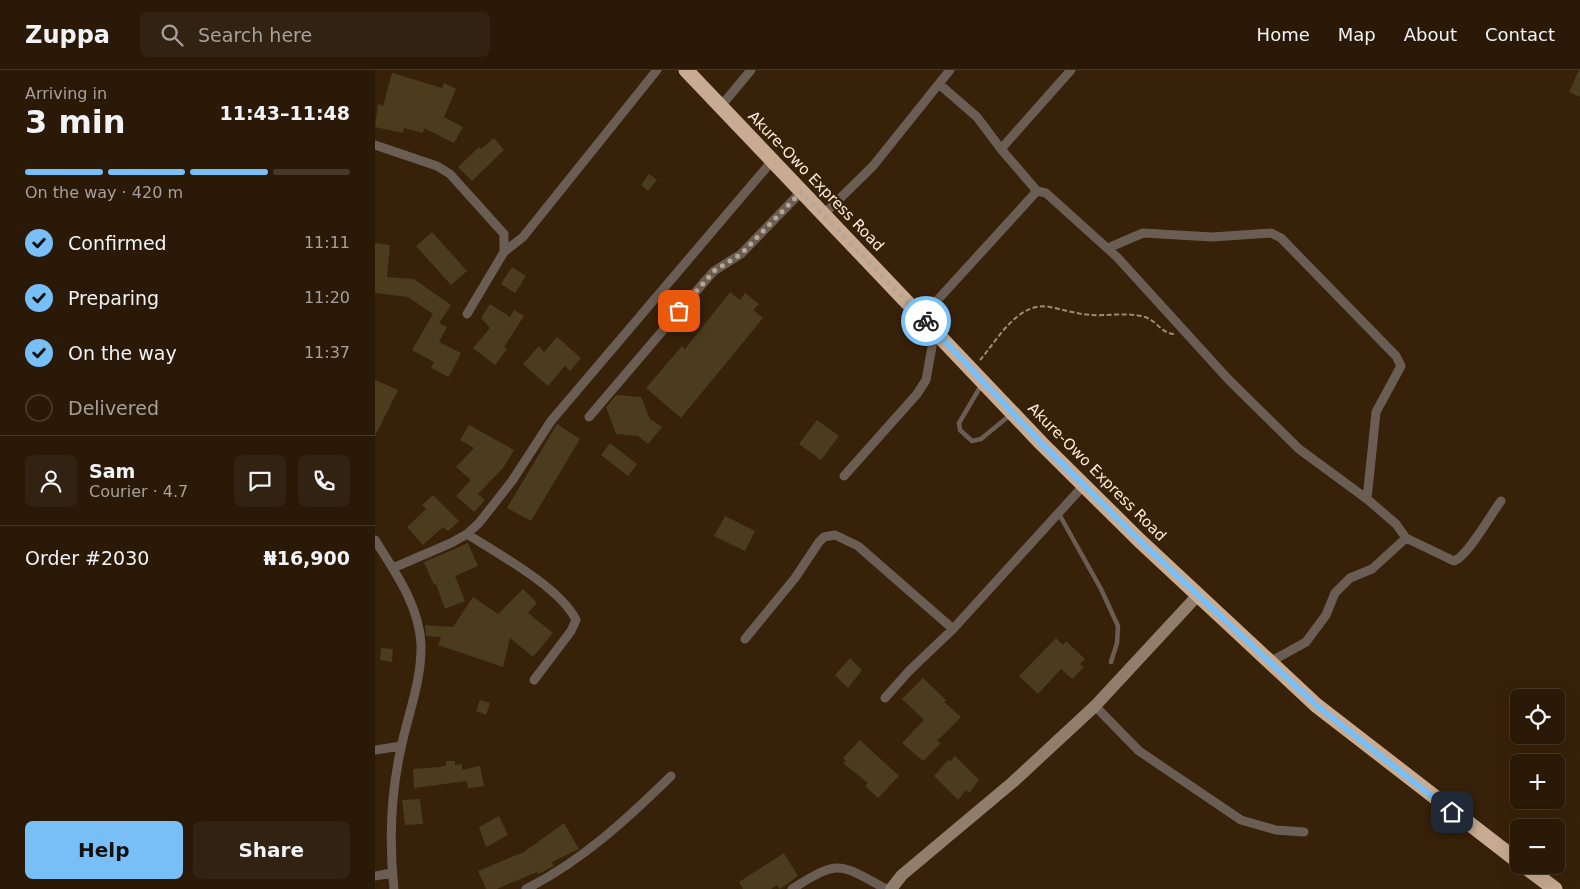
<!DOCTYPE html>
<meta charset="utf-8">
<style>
body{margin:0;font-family:"DejaVu Sans",sans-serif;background:#322211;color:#f1f3f6;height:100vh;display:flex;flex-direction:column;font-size:19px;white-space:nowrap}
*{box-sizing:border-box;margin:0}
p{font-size:16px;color:#a5a09b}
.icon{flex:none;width:28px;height:28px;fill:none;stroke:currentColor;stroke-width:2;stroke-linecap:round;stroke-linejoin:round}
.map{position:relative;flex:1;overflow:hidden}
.drawer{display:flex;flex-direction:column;background:#2a1907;width:375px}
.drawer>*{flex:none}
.buttons{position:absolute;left:1135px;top:619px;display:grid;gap:10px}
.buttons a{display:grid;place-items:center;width:55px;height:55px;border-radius:8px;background:#2a1907;box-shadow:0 5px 20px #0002,0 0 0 1px #463828;font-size:25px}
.pin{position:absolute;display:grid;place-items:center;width:42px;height:42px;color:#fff;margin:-21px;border-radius:10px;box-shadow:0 2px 8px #0006}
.courier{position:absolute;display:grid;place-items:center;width:50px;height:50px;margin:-25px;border:4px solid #78bff7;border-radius:50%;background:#fff;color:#222;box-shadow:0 1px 6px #0007}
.overview em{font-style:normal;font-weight:600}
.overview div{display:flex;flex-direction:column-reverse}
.overview{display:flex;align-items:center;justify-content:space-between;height:85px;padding:0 25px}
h1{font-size:32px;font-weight:600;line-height:38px}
.bar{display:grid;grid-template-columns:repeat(4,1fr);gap:8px 5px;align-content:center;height:60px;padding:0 25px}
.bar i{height:6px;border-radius:4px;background:#463828}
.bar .on{background:#78bff7}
.bar p{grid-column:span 4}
.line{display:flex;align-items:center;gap:12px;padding:0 25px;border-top:1px solid #463828}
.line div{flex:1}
.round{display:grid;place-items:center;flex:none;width:52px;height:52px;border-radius:8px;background:#322211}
ol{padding:0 25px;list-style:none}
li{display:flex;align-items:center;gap:15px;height:55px}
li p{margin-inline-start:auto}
li .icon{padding:5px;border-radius:50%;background:#78bff7;color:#111;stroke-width:4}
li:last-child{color:#a5a09b}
li i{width:28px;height:28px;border:2px solid #463828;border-radius:50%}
.cta{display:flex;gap:10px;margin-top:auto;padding:10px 25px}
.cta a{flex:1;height:58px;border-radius:8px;background:#78bff7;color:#111;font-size:20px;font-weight:600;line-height:58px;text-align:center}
.cta a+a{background:#322211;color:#f1f3f6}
header{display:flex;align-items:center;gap:30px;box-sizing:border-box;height:70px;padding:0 25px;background:#2a1907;border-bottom:1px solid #463828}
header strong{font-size:24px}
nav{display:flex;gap:28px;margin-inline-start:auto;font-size:18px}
.search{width:350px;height:45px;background:#322211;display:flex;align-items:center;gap:12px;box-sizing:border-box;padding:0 18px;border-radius:8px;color:#a5a09b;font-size:19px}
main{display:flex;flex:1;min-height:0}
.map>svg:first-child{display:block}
.building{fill:#4b3c1e}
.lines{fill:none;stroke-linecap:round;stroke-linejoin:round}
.path{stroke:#9d8a77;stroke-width:2;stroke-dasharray:5 2.5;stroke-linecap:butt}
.lane{stroke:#6a5e54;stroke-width:4.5}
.street{stroke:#6a5e54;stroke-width:9}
.secondary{stroke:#907d6c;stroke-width:12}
.highway{stroke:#c8ab90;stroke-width:15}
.done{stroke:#b8a694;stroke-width:5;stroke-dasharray:0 9}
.route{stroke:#78bff7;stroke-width:6}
.labels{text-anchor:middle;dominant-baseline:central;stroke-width:4.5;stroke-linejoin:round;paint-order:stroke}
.street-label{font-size:15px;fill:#fdeddf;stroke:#382109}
</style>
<header>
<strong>Zuppa</strong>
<div class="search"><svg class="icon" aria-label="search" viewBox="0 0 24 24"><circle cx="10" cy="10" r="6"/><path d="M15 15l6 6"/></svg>Search here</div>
<nav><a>Home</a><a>Map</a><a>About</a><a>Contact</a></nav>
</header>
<main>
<section class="drawer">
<div class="overview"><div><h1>3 min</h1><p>Arriving in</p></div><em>11:43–11:48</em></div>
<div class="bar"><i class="on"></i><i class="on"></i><i class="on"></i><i></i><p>On the way · 420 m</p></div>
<ol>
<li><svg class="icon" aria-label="check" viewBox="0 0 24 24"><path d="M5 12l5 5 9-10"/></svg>Confirmed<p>11:11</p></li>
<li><svg class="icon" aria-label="check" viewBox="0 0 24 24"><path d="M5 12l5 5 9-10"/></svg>Preparing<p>11:20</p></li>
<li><svg class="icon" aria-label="check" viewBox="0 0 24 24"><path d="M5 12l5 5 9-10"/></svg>On the way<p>11:37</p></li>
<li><i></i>Delivered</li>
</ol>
<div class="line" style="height:90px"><a class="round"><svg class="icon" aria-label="person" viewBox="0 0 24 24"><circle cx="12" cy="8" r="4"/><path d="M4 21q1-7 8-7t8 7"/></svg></a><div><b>Sam</b><p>Courier · 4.7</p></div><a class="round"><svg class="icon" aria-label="chat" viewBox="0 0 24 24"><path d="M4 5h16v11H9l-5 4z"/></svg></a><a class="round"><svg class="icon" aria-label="phone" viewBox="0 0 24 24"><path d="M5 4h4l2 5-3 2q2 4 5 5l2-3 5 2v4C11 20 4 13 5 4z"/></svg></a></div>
<div class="line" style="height:65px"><div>Order #2030</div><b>₦16,900</b></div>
<div class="cta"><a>Help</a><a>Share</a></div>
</section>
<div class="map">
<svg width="1205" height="819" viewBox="0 0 1205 819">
<rect width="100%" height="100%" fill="#382109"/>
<path class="building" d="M 1204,0 L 1205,0 L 1205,27 L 1194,22 Z
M 17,3 L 67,18 L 69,13 L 81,19 L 69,47 L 88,57 L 79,73 L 49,58 L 48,63 L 29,58 L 28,63 L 0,57 L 3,34 L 8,36 Z
M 119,68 L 129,80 L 97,111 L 83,97 L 104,77 L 106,79 Z
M 274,104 L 282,110 L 273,121 L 266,115 Z
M 57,162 L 92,201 L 76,215 L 41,176 Z
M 0,173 L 15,175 L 12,207 L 39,209 L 76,235 L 64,253 L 72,257 L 64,272 L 86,283 L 74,307 L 56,298 L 59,292 L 37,280 L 58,244 L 33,227 L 0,223 Z
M 137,197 L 151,206 L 140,223 L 126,214 Z
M 355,222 L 365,230 L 370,223 L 384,234 L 378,240 L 388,248 L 306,348 L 271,318 L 307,276 L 310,279 Z
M 115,234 L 135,247 L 139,240 L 149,246 L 129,277 L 132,279 L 120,295 L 98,278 L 115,258 L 106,248 Z
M 182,267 L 206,288 L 195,301 L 190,296 L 173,316 L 148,294 L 164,276 L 169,282 Z
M 0,310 L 23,320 L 0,366 Z
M 241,325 L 266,327 L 275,349 L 287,357 L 273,374 L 263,366 L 241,364 L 231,337 Z
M 442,350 L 464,366 L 446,390 L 424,374 Z
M 182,354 L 205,369 L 156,451 L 132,438 Z
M 94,355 L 139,380 L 128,398 L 103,424 L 110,430 L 99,442 L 81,426 L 96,410 L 81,397 L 99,378 L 85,370 Z
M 235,373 L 262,394 L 253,406 L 226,385 Z
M 58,425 L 84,451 L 73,461 L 68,457 L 48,475 L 32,457 L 51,439 L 47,435 Z
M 350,446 L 380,461 L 370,481 L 339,466 Z
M 93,473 L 103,496 L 80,506 L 90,531 L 70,539 L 61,514 L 59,515 L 49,492 Z
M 148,519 L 162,533 L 153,543 L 178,563 L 158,587 L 135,568 L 128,597 L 63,575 L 66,567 L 51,566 L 50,555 L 78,557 L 98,527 L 123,544 Z
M 681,568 L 688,575 L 691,571 L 710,589 L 705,594 L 709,597 L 697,609 L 686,599 L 663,624 L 644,606 Z
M 6,578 L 18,579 L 17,592 L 5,590 Z
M 475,588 L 487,600 L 473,618 L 460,605 Z
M 548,608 L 571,630 L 569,632 L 586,647 L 562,671 L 566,673 L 548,691 L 527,673 L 549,650 L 527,629 Z
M 105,630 L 115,633 L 111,645 L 101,641 Z
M 485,670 L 524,706 L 503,728 L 490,716 L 493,713 L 468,693 L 471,691 L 468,688 Z
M 580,686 L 604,710 L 594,723 L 591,720 L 583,730 L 559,706 L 573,690 L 576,691 Z
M 71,691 L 80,691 L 80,695 L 87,694 L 87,700 L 105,696 L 109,716 L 93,718 L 92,711 L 39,718 L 38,699 L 65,697 L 71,695 Z
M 45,729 L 48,754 L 30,755 L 27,730 Z
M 124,746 L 133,765 L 111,777 L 104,757 Z
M 189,753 L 204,779 L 177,792 L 179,796 L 163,804 L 162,802 L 122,819 L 111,819 L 103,801 L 149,782 Z
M 409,783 L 423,806 L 405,819 L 402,815 L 396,819 L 368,819 L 364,812 Z"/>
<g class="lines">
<path class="path" d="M 605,290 C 623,269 643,231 675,237 C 689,240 702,244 716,245 C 733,246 754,242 770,247 C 782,251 786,263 799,264"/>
<path class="lane" d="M 607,314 L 584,353 L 585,360 L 597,371 L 606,369 L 635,345
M 684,444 L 726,519 L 743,556 L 742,573 L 736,592"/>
<path class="street" d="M 564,14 L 602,47 L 626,79 L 662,121
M 346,36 L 376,0
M 0,75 L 62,96 L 75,104 L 129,164 L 129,182 L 92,244
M 626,79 L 696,0
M 448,145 L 498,96 L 575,0
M 733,178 L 768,163 L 837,167 L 896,163 L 906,168 L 1021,286 L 1026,296 L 1001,342 L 992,429
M 129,182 L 148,167 L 282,0
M 547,247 L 662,121 L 671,123 L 742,187 L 853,309 L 924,379 L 992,429 L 1021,454 L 1031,468 L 1079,491 C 1093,486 1116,444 1126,431
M 214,347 L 330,211 L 339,201 L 366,184 L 426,122
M 469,406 L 542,324 L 551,310 L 560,260
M 92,464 C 122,483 186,518 201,550 L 196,561 L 159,610
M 0,470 C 20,502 44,535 46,574 C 47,610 33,644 26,678 C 16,723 14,773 19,819
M 18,498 L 76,473 L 92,464 L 104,453 L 137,411 L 176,351 L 397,91
M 370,569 L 420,508 L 444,472 L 449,467 L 460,465 L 483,476 L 578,559
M 895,592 L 931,572 L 951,545 L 960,523 L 975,508 L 997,499 L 1031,468
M 510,628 L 534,601 L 578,559 L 709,415
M 720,636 L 764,681 L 866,750 L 901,760 L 929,762
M 0,680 L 26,676
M 0,806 L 17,803
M 151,819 C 207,791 252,749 296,706
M 417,819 C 465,789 463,793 511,819"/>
<path class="secondary" d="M 516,819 L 527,805 L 638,712 L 720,636 L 823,525"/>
<path class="highway" d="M 311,0 L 666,373 L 764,470 L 941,635 L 1144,792
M 1148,795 L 1180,819"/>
</g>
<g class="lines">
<path class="done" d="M 304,241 L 339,201 L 366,184 L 426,122 L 551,251"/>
<path class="route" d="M 551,251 L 666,373 L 764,470 L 941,635 L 1077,742"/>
</g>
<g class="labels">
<g class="street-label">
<text transform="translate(441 111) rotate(46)">Akure-Owo Express Road</text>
<text transform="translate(722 402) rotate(45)">Akure-Owo Express Road</text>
</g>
</g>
</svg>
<div class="buttons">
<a><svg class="icon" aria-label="locate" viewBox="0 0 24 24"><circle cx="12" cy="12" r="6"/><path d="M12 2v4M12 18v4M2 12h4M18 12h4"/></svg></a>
<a>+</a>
<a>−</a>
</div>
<div class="pin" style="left:304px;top:241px;background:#ea580c"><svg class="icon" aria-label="bag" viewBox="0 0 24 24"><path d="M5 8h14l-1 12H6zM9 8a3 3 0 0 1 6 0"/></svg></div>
<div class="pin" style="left:1077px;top:742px;background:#1f2937"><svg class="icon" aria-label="home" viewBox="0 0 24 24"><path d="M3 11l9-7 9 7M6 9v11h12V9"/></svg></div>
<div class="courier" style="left:551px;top:251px"><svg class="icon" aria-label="bike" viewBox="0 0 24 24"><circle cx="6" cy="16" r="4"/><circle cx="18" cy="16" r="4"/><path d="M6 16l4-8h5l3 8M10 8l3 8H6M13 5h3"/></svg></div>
</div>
</main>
